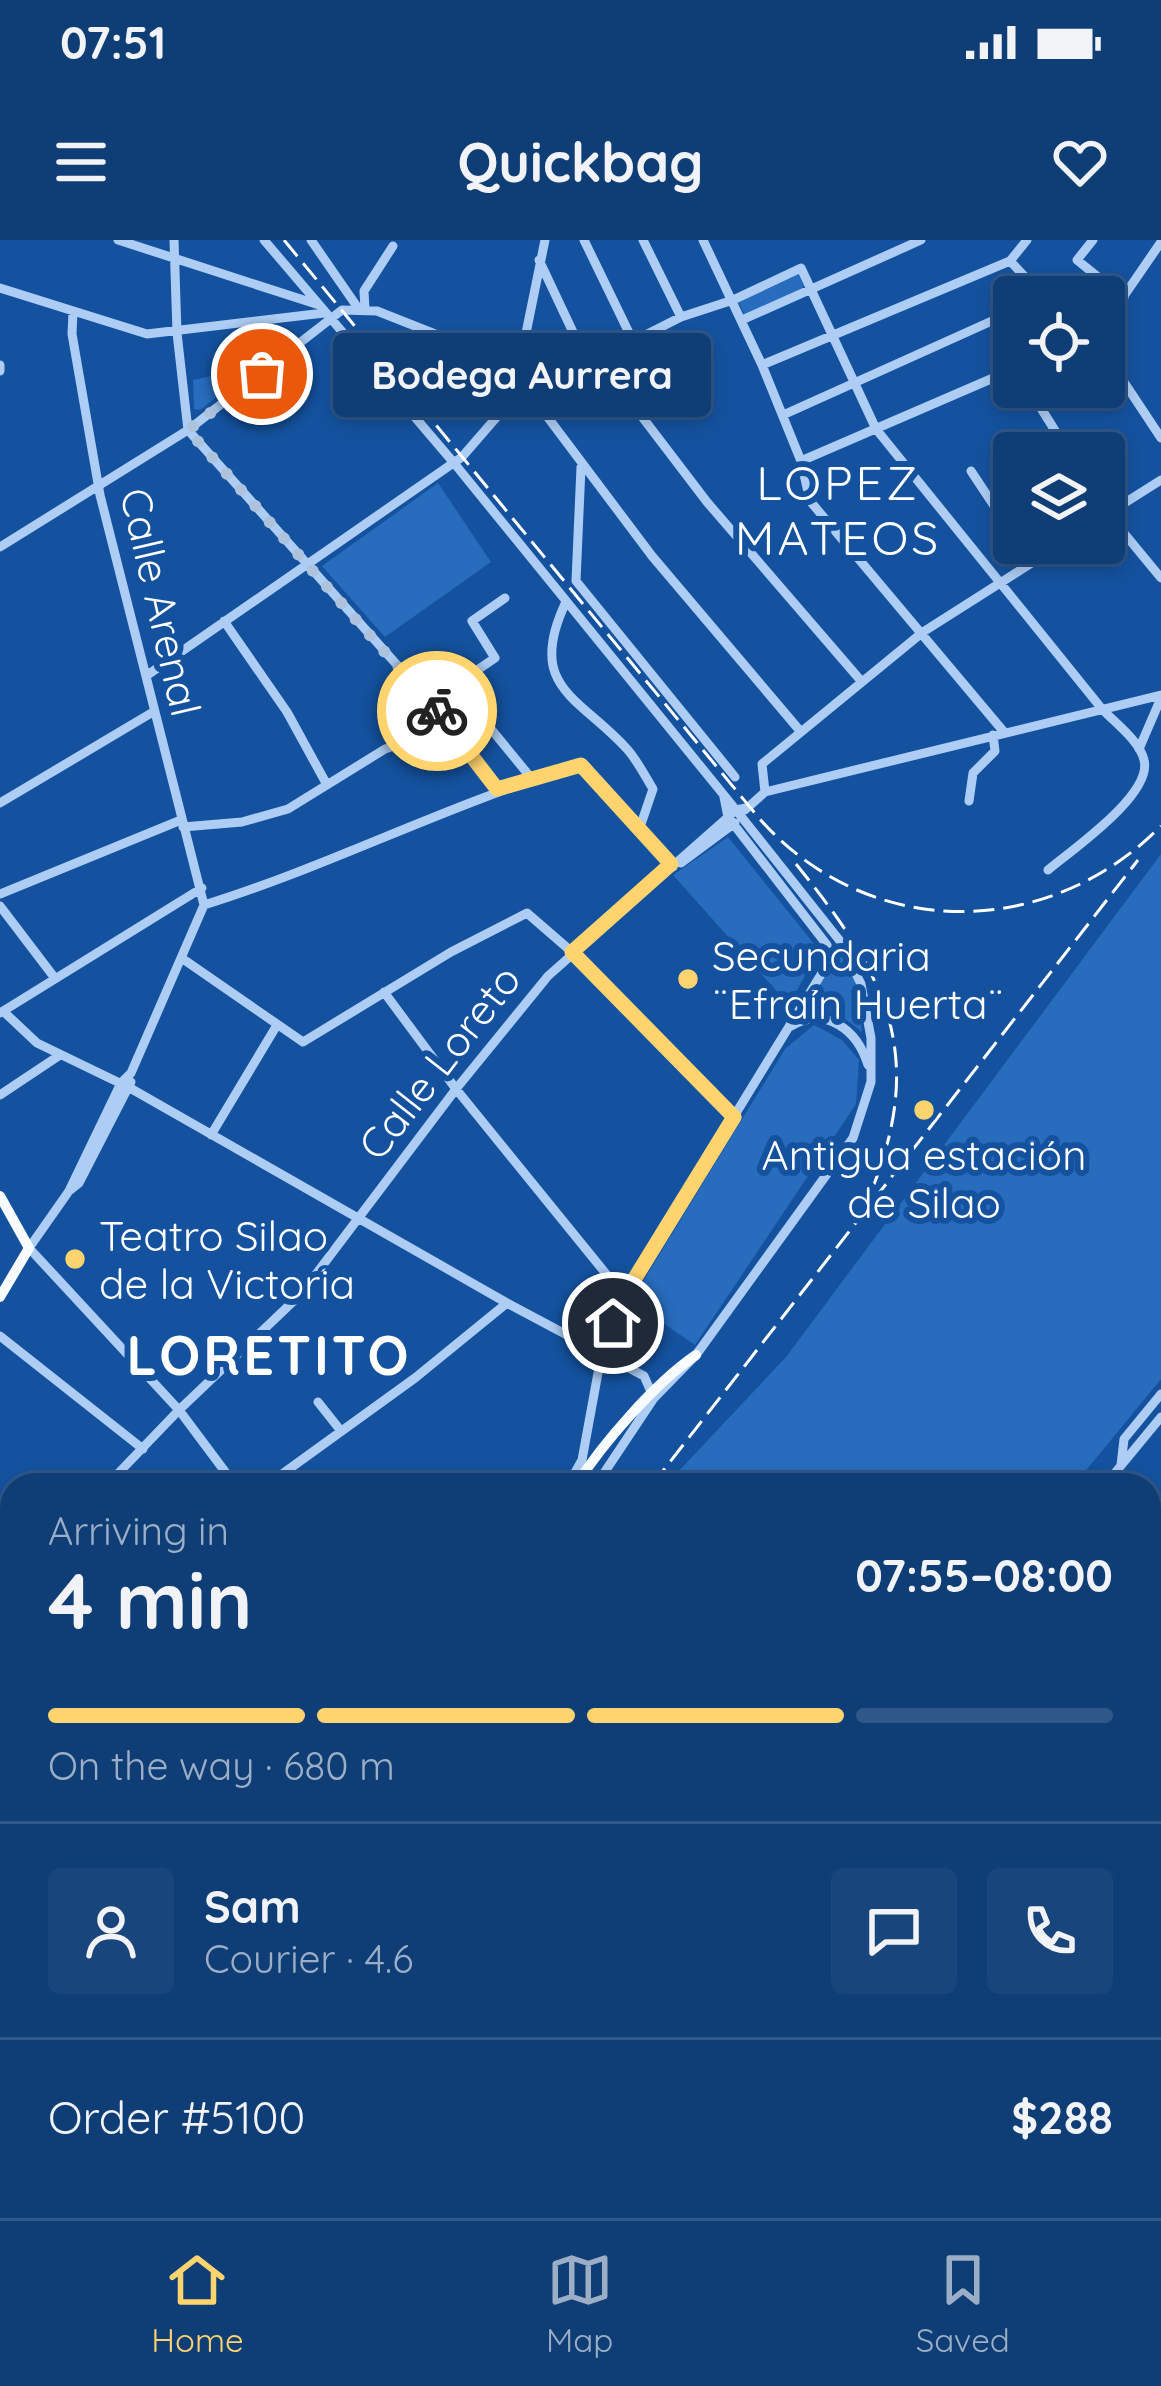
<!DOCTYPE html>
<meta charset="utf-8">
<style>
body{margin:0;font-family:Quicksand,sans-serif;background:#18457c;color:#f1f3f6;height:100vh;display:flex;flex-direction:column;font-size:45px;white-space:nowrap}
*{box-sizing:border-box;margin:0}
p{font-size:39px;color:#9baec6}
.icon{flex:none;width:66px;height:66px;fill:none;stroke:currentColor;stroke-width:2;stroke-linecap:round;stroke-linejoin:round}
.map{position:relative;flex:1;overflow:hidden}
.details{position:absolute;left:0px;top:1233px;width:1161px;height:747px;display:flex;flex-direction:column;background:#0f3e77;border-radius:36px 36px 0 0;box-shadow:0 6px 18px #0003,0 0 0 3px #2f5789}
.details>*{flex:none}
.buttons{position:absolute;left:993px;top:36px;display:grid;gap:24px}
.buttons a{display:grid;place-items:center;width:132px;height:132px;border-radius:12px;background:#0f3e77;box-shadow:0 6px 18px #0003,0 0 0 3px #2f5789;font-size:60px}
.pin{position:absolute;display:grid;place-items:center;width:102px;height:102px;color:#fff;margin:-51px;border:6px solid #fff;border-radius:50%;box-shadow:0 3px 12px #0007}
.courier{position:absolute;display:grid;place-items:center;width:120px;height:120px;margin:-60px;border:9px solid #ffd46f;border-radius:50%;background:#fff;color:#222;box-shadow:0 3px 15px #0007}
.bubble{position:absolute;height:84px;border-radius:12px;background:#0f3e77;box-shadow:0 6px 18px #0003,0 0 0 3px #2f5789;font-size:39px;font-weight:700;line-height:84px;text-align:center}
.headline em{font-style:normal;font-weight:700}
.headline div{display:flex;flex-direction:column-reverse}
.headline{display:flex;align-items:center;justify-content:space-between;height:204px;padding:0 48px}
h1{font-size:78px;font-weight:700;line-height:90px}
.bar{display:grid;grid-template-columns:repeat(4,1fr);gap:18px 12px;align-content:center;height:144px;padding:0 48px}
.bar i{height:15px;border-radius:9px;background:#2f5789}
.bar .active{background:#ffd46f}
.bar p{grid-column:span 4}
.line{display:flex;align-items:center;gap:30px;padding:0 48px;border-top:3px solid #2f5789}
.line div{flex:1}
.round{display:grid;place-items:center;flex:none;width:126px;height:126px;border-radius:12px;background:#18457c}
.status{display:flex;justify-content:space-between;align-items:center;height:84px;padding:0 60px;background:#0f3e77;direction:ltr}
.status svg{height:33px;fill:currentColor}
header{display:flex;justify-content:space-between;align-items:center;height:156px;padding:0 48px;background:#0f3e77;font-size:54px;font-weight:700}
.tab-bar{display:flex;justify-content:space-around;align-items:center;height:168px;border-top:3px solid #2f5789;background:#0f3e77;font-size:33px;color:#9baec6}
.tab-bar a{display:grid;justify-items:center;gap:6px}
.tab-bar .active{color:#ffd46f}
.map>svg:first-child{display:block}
.green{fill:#276cbd}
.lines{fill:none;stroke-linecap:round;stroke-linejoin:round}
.minor{stroke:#adcdf4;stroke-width:9}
.major{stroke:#f9fcff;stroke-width:10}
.rail{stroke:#fff;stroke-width:3;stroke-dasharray:21 9;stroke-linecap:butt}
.done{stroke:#adc2dd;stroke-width:12;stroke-dasharray:0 21.6}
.route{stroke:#ffd46f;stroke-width:15}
.poi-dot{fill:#ffd46f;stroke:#14529f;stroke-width:4.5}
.labels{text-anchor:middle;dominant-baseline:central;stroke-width:12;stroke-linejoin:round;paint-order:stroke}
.street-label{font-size:42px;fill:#fff;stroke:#14529f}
.poi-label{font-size:42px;fill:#fff;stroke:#14529f;text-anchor:start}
.quarter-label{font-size:48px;letter-spacing:3px;fill:#fff;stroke:#14529f}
.district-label{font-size:54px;font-weight:bold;letter-spacing:3px;fill:#fff;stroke:#14529f}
</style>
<div class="status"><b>07:51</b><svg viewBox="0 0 49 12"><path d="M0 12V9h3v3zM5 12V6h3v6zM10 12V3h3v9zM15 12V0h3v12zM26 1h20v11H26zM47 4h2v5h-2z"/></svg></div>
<header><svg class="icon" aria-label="menu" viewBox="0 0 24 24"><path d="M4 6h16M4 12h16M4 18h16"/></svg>Quickbag<svg class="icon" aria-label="heart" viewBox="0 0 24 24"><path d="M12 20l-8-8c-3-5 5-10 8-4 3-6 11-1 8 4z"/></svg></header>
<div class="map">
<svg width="1161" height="1978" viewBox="0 0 1161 1978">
<rect width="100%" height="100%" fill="#14529f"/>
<path class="green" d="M 798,32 L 804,47 L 745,76 L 738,61 Z
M 244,96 L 247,133 L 200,170 L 194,169 L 193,140 L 226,133 L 229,100 Z
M 438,243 L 491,322 L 385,397 L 322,326 Z
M 728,597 L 819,710 L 789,765 L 673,635 Z
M 1161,614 L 1161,1139 L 1074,1245 L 689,1245 L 676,1234 L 786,1117 Z
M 840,712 L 857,746 L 862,792 L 836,772 L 802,771 Z
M 814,785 L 842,800 L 859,820 L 856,864 L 695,1105 L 631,1061 L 785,809 Z"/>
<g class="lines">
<path class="minor" d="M 118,0 L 316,64
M 174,0 L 177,93 L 188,190 L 430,462 L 497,549
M 264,0 L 454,223 L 736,570 L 840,701 L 861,744 L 871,798 L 871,842 L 853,898 L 696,1115 L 654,1158 L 596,1245
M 311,0 L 358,68
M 584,0 L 633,101
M 643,0 L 681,77
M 703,0 L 762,125 L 801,221 L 810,261 L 1004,492
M 1093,0 L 1077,20 L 1124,58
M 539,20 L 588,124
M 1010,21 L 1044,57
M 0,48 L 147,94 L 324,73
M 365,69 L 364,51 L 393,6
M 742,80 L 921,0
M 1104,85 L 1161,2
M 1104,112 L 1161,198
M 598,119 L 707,262 L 862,442
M 0,125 L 0,131
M 762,125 L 1010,21 L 1027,0
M 1035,147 L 1039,165 L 1069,213
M 534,159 L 588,124 L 681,77 L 733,60 L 801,28 L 876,189 L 1102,469 C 1114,482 1140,501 1144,520 C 1153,554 1073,609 1048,630
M 783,175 L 1014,71
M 801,221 L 1014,129
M 581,227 L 576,341 L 735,537
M 971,231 L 1014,296
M 1104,269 L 1161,338
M 1104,276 L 1161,240
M 1018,303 L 1032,323
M 0,307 L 188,190 L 342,70 L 377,71 L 468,107 L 520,150 L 524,103 L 545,0
M 565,364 C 526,448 580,457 627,509 C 637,520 645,536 653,549 L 639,590
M 224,381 L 287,472 L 326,543
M 146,436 L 462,217 L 520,150 L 534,159 L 652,316 L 801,492
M 430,462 L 495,418 L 472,381 L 505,358
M 454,491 L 477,472 L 532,539
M 1139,509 L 1161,458
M 765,552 L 762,524 L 923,392 L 1063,303
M 969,561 L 973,533 L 995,511 L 993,495
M 0,563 L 153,472
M 745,570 L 765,552 L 1161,455
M 183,587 L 242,582 L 288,569 L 385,509 L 450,487
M 681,623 L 735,583
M 0,654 L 181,580
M 204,665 C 333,625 452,562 581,525 L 673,627
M 0,666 L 54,737
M 183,719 L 303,802 L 451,712 L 527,673 L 572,712 L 734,877
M 384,752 L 456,849 L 624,1056
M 3,771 L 37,803 L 130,848 L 507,1063 L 644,1136 L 652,1154
M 0,773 L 202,648
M 791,786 C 825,766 857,789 868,825
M 131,842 L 79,943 L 69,951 L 29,1008 L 179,1170 L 235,1245
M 0,855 L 60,815
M 211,895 L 277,785
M 69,951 L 121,843 L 131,833 L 204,665 L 100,255 L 72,94 L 73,72
M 0,1096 L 143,1209
M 318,1162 L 341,1191
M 1121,1225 L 1124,1199 L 1161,1154
M 107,1245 L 179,1170 L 301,1054 L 456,849 L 548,736 L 736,570 L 746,568
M 267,1245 L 415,1138 L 507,1063
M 568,1245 L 582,1220 L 602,1111 L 624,1056 L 828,723 L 827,705 L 728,577 L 724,557
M 1105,1245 L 1161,1177
M 0,1358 L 12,1345
M 0,1422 L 12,1437
M 0,1543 L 12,1558
M 0,1718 L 12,1708
M 0,1771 L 12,1785
M 1149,1862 L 1161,1855
M 1149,1891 L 1161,1906
M 1149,1940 L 1161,1930
M 299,1968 L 308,1978
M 803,1968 L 812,1978
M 1071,1968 L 1082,1978
M 181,1978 L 185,1968
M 325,1978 L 336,1968
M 419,1978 L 431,1968
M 518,1978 L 531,1968
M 617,1978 L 628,1968
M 666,1978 L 677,1968
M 752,1978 L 765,1968
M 841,1978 L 852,1968
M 1106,1978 L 1117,1968"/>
<path class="major" d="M 0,956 L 29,1008 L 0,1057
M 576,1245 C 603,1203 655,1143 696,1115
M 1149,1355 L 1161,1354
M 1149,1371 L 1161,1371
M 1149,1386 L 1161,1386
M 0,1874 L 12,1863
M 0,1895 L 12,1884"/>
<path class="rail" d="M 284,0 L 758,577 C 867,702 1047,701 1161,586
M 796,624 C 884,733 928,811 871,952
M 652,1245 L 1138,620
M 143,1978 L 147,1968"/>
</g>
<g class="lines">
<path class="done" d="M 262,134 L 188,190 L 437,471"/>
<path class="route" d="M 437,471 L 497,549 L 581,525 L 671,624 L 572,712 L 734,877 L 624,1056 L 613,1083"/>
</g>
<g class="poi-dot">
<circle cx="688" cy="739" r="12"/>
<circle cx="924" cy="870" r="12"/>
<circle cx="75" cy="1019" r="12"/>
</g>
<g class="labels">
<g class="street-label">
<text transform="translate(161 362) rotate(77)">Calle Arenal</text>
<text transform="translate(439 822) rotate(-52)">Calle Loreto</text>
</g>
<g class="poi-label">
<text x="712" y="715">Secundaria<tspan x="712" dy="48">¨Efraín Huerta¨</tspan></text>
<text x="924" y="914" text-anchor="middle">Antigua estación<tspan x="924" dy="48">de Silao</tspan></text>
<text x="99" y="995">Teatro Silao<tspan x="99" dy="48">de la Victoria</tspan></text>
</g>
<g class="quarter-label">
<text x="838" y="242">LOPEZ<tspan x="838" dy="55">MATEOS</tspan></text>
</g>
<g class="district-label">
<text x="269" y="1115">LORETITO</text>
</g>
</g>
</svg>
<div class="buttons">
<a><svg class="icon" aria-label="locate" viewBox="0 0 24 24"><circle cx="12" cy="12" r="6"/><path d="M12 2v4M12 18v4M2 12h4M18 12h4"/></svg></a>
<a><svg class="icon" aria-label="layers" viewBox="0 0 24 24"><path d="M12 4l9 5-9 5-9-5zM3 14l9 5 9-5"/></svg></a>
</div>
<div class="pin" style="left:262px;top:134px;background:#ea580c"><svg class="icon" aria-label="bag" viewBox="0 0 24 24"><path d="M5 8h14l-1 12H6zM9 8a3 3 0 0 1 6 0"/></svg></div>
<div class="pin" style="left:613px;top:1083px;background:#1f2937"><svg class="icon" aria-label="home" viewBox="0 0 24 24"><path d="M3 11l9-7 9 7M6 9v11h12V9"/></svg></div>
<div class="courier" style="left:437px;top:471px"><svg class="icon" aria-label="bike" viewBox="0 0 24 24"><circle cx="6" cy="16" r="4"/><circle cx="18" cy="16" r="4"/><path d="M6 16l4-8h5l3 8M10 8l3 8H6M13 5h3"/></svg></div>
<div class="bubble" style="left:333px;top:93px;width:378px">Bodega Aurrera</div>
<section class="details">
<div class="headline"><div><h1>4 min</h1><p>Arriving in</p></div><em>07:55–08:00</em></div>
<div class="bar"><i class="active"></i><i class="active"></i><i class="active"></i><i></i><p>On the way · 680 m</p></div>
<div class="line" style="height:216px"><a class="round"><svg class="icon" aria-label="person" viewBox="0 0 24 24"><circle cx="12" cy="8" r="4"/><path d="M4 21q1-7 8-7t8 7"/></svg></a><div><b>Sam</b><p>Courier · 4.6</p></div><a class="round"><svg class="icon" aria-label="chat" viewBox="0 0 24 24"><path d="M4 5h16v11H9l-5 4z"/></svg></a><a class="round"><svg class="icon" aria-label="phone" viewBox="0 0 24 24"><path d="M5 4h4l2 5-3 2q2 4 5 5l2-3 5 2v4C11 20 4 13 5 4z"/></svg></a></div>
<div class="line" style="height:156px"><div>Order #5100</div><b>$288</b></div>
</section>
</div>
<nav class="tab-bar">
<a class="active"><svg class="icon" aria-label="home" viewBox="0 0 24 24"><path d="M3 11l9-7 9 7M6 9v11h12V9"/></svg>Home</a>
<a><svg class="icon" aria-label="map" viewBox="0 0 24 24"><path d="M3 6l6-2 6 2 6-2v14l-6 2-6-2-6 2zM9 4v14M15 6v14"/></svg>Map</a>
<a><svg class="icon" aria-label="saved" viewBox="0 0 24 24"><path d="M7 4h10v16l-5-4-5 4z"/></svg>Saved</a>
</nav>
